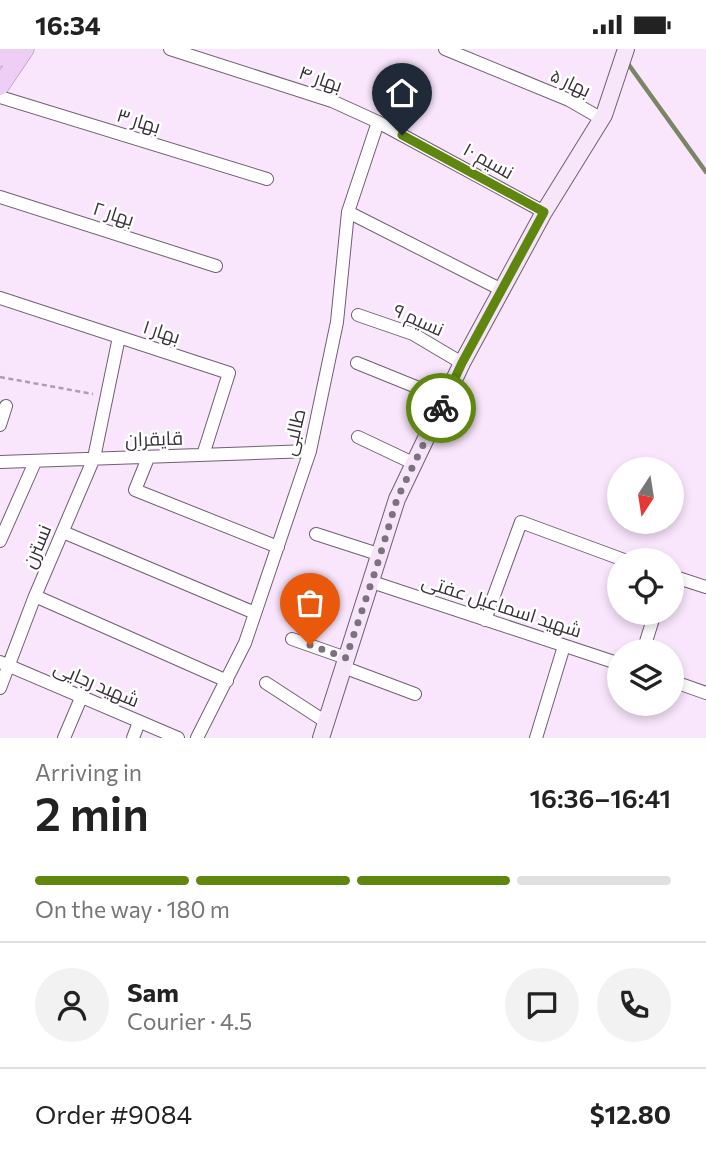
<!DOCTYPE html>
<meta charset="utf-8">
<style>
body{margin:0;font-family:Commissioner,Cairo,sans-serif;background:#f2f2f2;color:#222;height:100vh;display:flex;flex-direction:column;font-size:26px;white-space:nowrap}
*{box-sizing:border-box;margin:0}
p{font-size:23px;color:#767676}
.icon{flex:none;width:38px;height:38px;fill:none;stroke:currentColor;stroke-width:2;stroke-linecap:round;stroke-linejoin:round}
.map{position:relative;height:689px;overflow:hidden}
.drawer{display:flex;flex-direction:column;background:#fff;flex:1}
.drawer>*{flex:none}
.needle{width:46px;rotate:192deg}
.tools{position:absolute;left:607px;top:408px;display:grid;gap:14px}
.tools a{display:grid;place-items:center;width:77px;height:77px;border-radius:50%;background:#fff;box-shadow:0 4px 10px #0003;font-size:35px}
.pin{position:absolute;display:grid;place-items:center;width:60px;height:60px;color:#fff;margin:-72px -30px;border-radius:50% 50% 50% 0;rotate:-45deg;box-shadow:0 0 7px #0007}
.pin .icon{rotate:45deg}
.courier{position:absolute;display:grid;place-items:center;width:70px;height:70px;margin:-35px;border:5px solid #5f870f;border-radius:50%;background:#fff;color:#222;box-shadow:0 2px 9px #0007}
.summary em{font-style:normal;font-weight:600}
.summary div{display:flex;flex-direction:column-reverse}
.summary{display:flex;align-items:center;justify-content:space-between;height:119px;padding:0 35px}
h1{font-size:46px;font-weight:600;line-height:52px}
.bar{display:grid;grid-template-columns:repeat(4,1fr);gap:10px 7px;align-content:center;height:84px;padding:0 35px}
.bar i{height:9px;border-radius:5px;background:#e0e0e0}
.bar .current{background:#5f870f}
.bar p{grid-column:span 4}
.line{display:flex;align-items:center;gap:18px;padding:0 35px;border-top:2px solid #e0e0e0}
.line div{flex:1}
.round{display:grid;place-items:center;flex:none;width:74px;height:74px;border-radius:37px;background:#f2f2f2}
.status{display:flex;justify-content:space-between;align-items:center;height:49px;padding:0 35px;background:#fff;direction:ltr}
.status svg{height:19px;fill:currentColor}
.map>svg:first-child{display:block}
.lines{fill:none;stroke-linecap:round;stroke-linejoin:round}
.stream{stroke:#788663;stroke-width:4.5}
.street-casing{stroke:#705f73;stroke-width:14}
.secondary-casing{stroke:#705f73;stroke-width:18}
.primary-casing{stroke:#a982b1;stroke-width:19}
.path{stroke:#ad9eaf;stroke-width:2.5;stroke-dasharray:5 3.5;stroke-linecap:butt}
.street{stroke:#fff;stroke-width:12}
.secondary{stroke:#f7e6fa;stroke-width:16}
.primary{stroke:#efcef6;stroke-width:18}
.done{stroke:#7d717f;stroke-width:7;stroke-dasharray:0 12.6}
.route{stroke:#5f870f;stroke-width:9}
.labels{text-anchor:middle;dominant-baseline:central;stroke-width:5;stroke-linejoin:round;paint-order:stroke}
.street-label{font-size:19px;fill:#3a323b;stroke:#fff}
</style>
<div class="status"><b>16:34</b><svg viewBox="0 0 49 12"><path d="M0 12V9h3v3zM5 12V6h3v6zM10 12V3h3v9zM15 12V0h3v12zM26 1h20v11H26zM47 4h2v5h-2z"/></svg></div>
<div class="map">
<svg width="706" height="689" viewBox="0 0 706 689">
<rect width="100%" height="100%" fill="#f9e5fc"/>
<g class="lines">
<path class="stream" d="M 626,12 L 706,123"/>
<defs>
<path id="street" d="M 170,0 L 332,52 L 378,73 L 544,163
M 445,0 L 569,51 L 602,70
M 0,48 L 267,130
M 0,148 L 216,217
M 348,163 L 502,241
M 0,249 L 229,324 L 203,406
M 358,266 L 413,285 L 462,314
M 357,314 L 446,350
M 0,376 L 6,357
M 358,388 L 413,414
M 148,409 L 135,441 L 278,498
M 0,413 L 310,402
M 63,483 L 255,564
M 316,485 L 381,506
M 0,492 L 35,413
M 672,527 L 706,538
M 372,533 L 620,615
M 35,547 L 227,632
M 485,571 L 521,473 L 624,511
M 292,590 L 346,609
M 643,602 L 655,564
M 0,613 L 178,689
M 343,618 L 415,645
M 672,632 L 706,644
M 266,634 L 326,673
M 0,639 L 35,547 L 94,409 L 119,288
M 64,689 L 81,649
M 133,689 L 139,673
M 197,689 L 245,594 L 310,402 L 337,273 L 348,163 L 378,73
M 536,689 L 564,597"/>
<path id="secondary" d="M 321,689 L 397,450 L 462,314 L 544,163 L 604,66 L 626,0"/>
<path id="primary" d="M 0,8 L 6,0
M 0,37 L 25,0"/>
</defs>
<use href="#street" class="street-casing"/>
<use href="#secondary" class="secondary-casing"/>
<use href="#primary" class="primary-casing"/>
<path class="path" d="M 0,328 L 93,345"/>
<use href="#street" class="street"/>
<use href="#secondary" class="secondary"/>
<use href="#primary" class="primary"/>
</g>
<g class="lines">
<path class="done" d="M 310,596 L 346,609 L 376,520 L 397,450 L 441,359"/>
<path class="route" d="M 402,86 L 544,163 L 462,314 L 441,359"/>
</g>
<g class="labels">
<g class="street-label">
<text transform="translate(321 29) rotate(19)">بهار ۴</text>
<text transform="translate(571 33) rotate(25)">بهار ۵</text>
<text transform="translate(139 71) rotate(17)">بهار ۳</text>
<text transform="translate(489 111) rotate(29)">نسیم ۱۰</text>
<text transform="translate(114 164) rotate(18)">بهار ۲</text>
<text transform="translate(419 270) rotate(24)">نسیم ۹</text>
<text transform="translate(162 282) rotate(18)">بهار ۱</text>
<text transform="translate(293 383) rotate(-77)">طالبی</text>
<text transform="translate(154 389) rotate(-2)">قایقران</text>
<text transform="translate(36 497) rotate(-67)">نسترن</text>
<text transform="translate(502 556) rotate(18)">شهید اسماعیل عفتی</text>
<text transform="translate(97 634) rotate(23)">شهید رجایی</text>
</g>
</g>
</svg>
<div class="tools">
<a><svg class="needle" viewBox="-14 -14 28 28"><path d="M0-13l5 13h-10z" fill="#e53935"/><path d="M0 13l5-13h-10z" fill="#767676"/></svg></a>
<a><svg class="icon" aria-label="locate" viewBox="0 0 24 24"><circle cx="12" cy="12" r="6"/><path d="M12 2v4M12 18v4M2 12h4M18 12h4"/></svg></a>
<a><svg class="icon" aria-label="layers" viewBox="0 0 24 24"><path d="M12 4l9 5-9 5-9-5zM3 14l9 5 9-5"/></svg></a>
</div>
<div class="pin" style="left:310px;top:596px;background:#ea580c"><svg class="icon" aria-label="bag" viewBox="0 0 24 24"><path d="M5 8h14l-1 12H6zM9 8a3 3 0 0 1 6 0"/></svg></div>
<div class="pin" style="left:402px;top:86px;background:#1f2937"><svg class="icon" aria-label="home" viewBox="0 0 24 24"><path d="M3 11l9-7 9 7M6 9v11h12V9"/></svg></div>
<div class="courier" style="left:441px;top:359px"><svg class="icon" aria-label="bike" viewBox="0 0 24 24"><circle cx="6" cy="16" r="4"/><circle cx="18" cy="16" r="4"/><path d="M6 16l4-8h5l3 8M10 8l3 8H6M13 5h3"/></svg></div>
</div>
<section class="drawer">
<div class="summary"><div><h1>2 min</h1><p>Arriving in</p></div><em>16:36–16:41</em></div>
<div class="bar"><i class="current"></i><i class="current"></i><i class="current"></i><i></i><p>On the way · 180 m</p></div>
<div class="line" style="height:126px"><a class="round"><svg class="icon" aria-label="person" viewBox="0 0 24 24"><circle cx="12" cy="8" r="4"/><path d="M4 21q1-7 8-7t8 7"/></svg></a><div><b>Sam</b><p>Courier · 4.5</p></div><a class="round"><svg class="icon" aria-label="chat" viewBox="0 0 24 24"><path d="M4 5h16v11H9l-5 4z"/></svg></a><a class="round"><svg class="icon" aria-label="phone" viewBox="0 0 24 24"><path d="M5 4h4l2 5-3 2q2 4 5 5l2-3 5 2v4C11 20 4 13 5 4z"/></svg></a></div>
<div class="line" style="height:91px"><div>Order #9084</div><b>$12.80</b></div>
</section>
